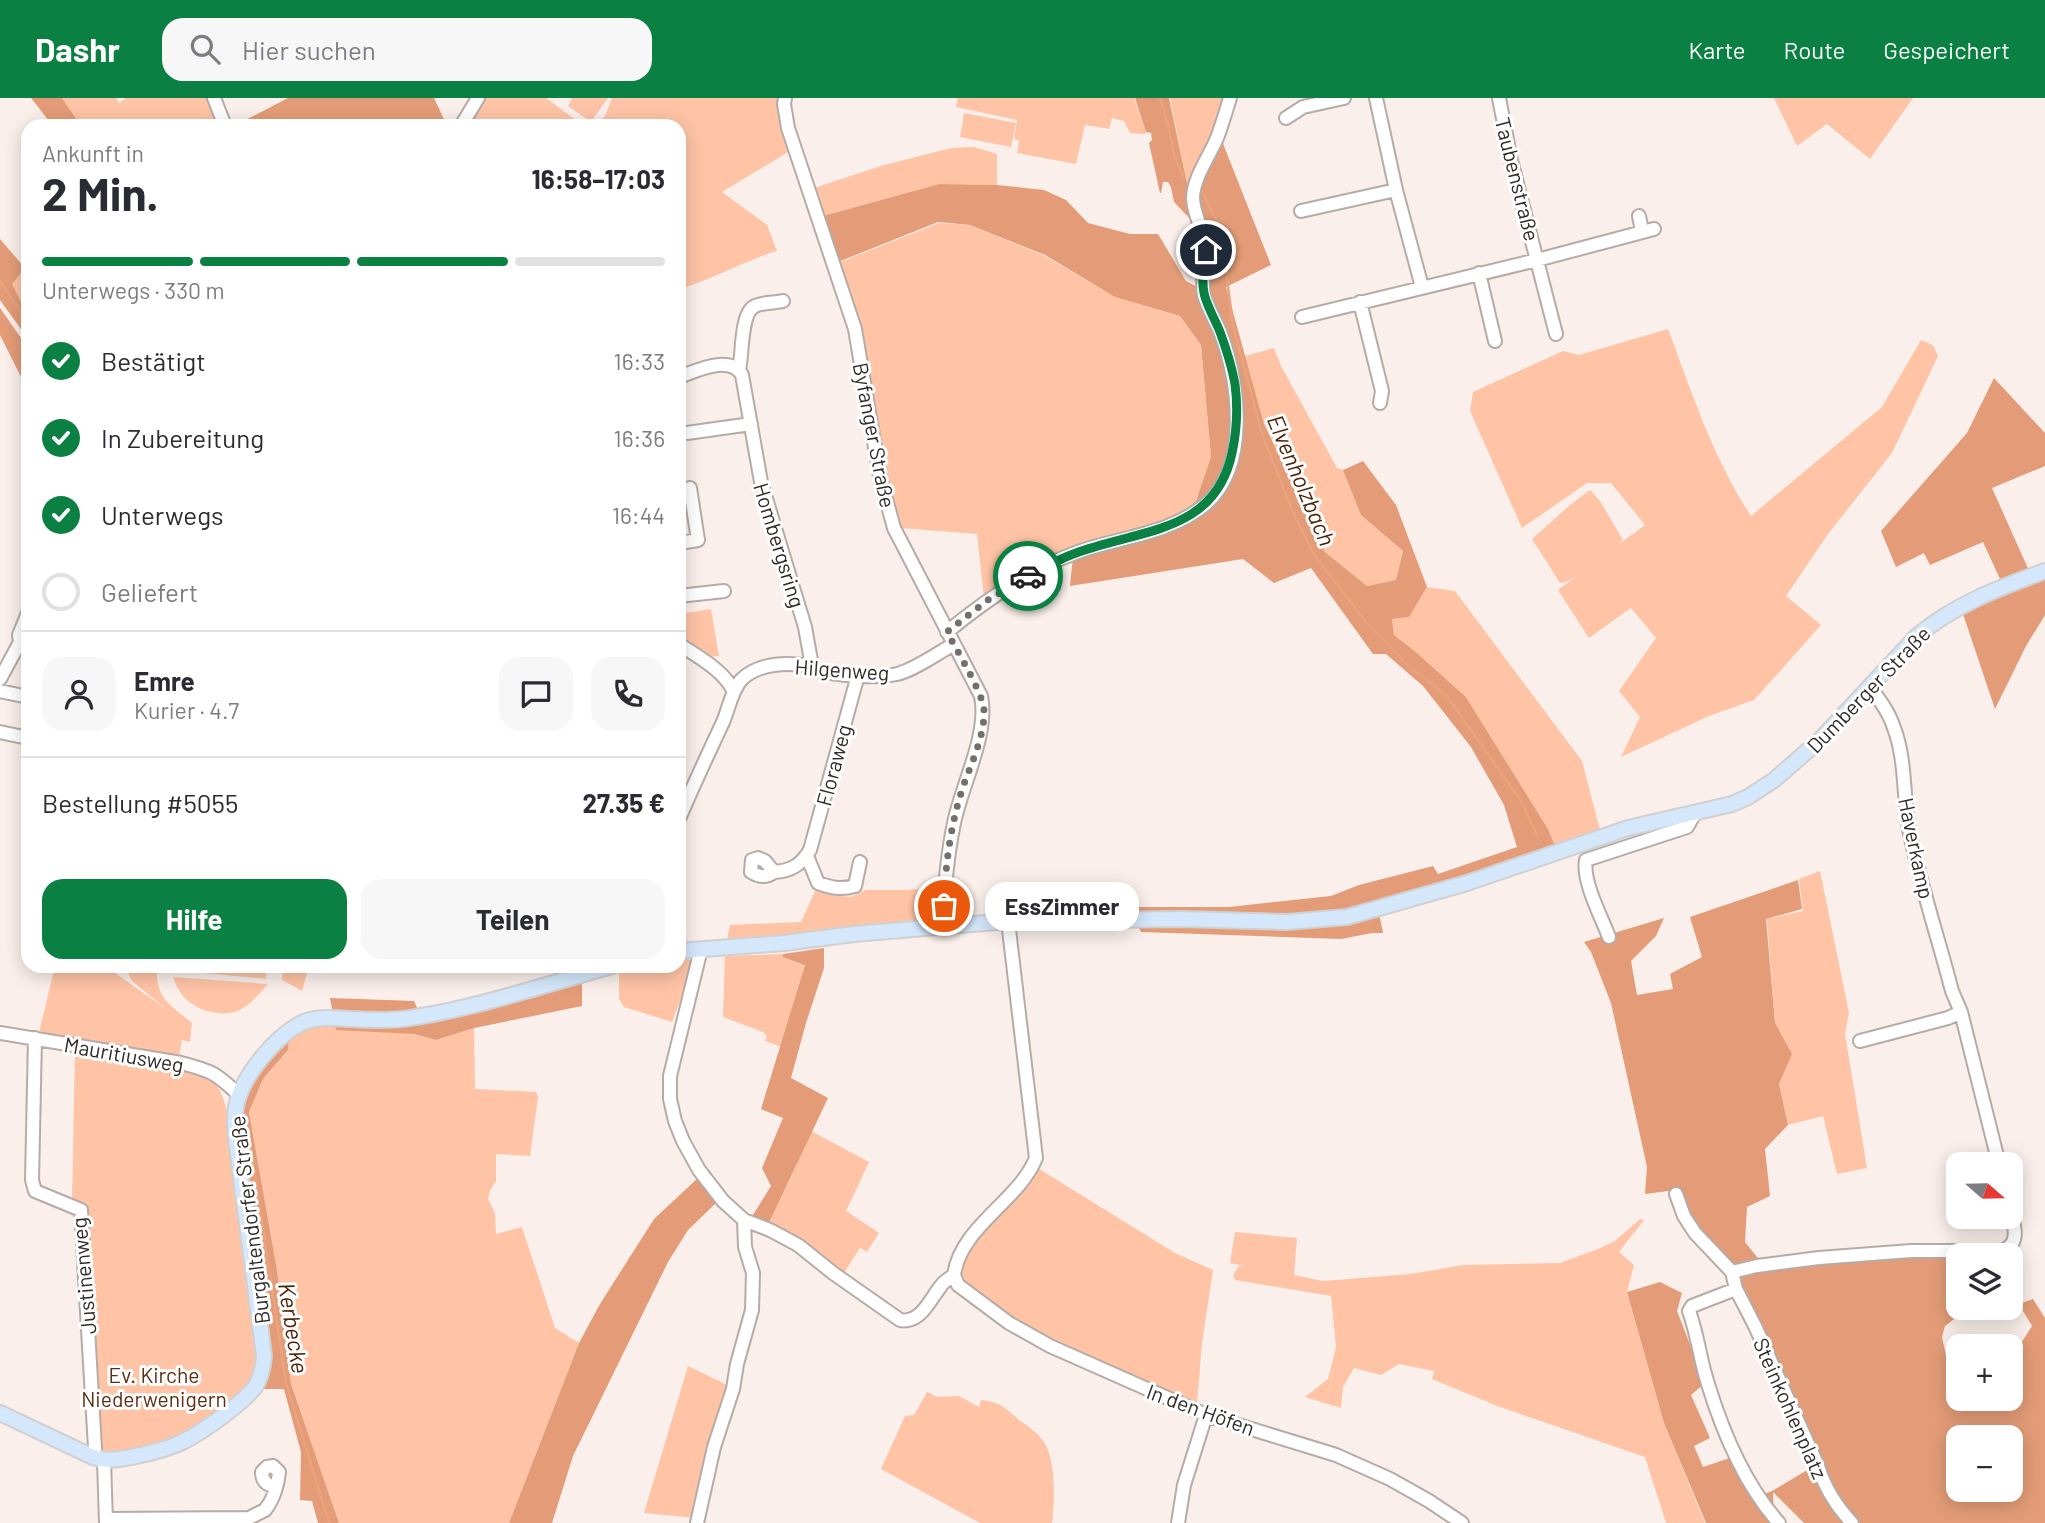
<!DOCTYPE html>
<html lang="de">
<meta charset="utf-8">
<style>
body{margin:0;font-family:Barlow,sans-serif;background:#f7f7f7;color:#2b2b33;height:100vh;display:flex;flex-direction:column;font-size:26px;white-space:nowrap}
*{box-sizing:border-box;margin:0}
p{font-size:23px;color:#7c7c81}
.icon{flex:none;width:38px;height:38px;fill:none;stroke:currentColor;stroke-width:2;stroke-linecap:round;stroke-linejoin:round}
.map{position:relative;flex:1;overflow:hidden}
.panel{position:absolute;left:21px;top:21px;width:665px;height:854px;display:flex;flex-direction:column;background:#fff;border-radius:21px;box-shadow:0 4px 18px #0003}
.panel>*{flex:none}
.needle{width:46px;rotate:110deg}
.fabs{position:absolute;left:1946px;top:1054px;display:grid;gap:14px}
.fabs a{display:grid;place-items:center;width:77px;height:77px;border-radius:14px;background:#fff;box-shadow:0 4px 18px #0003;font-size:35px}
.pin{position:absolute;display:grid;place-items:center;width:60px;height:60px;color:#fff;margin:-30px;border:4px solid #fff;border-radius:50%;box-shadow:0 2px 7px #0007}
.courier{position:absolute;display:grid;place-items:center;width:70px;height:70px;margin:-35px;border:5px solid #0b8043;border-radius:50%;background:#fff;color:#222;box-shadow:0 2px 9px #0007}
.bubble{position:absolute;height:49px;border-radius:21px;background:#fff;box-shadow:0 4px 18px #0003;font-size:23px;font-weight:700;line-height:49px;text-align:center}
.headline em{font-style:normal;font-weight:700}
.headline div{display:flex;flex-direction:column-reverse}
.headline{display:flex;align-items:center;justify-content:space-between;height:119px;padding:0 21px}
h1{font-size:46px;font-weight:700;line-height:52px}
.bar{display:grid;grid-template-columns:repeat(4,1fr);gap:10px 7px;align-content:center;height:84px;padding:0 21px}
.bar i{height:9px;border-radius:5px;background:#e1e1e2}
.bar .current{background:#0b8043}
.bar p{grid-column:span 4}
.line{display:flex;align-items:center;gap:18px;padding:0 21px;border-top:2px solid #e1e1e2}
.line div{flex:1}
.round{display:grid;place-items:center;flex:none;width:74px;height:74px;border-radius:21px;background:#f7f7f7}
ol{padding:0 21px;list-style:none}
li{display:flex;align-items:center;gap:21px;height:77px}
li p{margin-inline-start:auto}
li .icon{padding:7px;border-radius:50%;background:#0b8043;color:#fff;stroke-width:4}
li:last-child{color:#7c7c81}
li i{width:38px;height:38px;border:4px solid #e1e1e2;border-radius:50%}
.primary-button{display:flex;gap:14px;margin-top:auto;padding:14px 21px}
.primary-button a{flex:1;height:80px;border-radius:21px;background:#0b8043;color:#fff;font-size:28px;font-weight:700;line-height:80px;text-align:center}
.primary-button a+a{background:#f7f7f7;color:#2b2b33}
header{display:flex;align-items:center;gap:42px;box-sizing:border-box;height:98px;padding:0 35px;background:#0b8043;color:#fff}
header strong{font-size:33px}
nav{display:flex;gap:38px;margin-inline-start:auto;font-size:24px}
.search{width:490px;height:63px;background:#f7f7f7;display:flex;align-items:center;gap:18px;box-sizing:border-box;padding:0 24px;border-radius:21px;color:#7c7c81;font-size:26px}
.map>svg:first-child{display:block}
.green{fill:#ffc4a6}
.forest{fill:#e39c77;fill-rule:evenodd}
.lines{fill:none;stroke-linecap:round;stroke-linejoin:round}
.stream{stroke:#eba37e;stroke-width:2.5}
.minor-casing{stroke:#b5aca7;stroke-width:16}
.major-casing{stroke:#d1d0d0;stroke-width:18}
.minor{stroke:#fff;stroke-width:12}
.major{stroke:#d4e7fb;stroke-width:14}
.done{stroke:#756f6c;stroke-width:7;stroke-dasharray:0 12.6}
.route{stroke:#0b8043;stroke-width:9}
.labels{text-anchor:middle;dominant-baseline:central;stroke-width:6;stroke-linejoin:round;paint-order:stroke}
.street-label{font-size:21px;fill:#2e2a28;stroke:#fff}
.park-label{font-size:21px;fill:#5c2e13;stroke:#fff}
.water-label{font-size:23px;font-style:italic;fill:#4f2206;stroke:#fff}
</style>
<header>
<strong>Dashr</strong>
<div class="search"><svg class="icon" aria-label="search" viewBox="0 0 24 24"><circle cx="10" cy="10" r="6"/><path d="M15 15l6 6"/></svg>Hier suchen</div>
<nav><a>Karte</a><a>Route</a><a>Gespeichert</a></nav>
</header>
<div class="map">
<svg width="2045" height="1425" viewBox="0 0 2045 1425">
<rect width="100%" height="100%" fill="#faefea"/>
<path class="green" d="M 62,0 L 116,0 L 119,5 L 126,0 L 209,0 L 220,28 L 81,28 Z
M 483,0 L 546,0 L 584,28 L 466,28 Z
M 572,0 L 608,0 L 593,21 L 587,21 L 568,8 Z
M 612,0 L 779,0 L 777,12 L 788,54 L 722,94 L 767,127 L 777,153 C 743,163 713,182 679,191 L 679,28 L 596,28 L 605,18 Z
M 958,0 L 1134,0 L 1146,34 L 1145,36 L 1130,35 L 1124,23 L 1112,20 L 1109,31 L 1085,27 L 1076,66 L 1017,55 L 1019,43 L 1014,41 L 1017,22 L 956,9 Z
M 1170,0 L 1228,0 L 1189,95 Z
M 1774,0 L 1913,0 L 1870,61 L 1827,26 L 1797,48 Z
M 964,15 L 1016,25 L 1011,49 L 960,39 Z
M 974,49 L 997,56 L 997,87 L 939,86 L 823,118 L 814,90 L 881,68 L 951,50 Z
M 939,125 L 970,127 L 1045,158 L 1115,199 L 1180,218 L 1201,247 L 1211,360 L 1196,403 L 1162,429 L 1124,438 L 984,501 L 977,436 L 901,430 L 885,376 L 838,165 Z
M 25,169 L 28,173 L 28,218 L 11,186 Z
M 1668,231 C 1692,295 1713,360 1751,418 L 1882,309 L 1921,242 L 1933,247 L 1938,258 L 1892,355 L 1828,436 L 1786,498 L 1821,527 L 1754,602 L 1709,618 L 1621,659 L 1640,619 L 1619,593 L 1656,540 L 1631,510 L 1589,540 L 1558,492 L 1578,477 L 1566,484 L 1560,485 L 1532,441 L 1570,407 L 1590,392 L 1600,403 L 1623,442 L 1619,446 L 1645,427 L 1611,385 L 1587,385 L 1522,430 L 1470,313 L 1473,294 L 1563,253 L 1579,257 Z
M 1274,250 L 1281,268 L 1337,370 L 1344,372 L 1361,417 L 1403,453 L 1396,482 L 1367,488 L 1325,454 L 1264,326 L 1245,258 Z
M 1427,489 L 1455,493 L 1582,663 L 1600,732 L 1556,750 L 1548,731 L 1466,599 L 1417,555 L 1394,537 L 1392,521 L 1409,519 Z
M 711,511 L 719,558 L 710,559 L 679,537 L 679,516 Z
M 1820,773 L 1849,915 L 1845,936 L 1867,1070 L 1837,1076 L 1823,1018 L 1788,1027 L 1779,986 L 1791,956 L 1775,925 L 1767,821 L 1803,813 L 1799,781 Z
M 939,789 L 939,814 L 931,823 L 727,842 L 730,827 L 801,824 L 816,791 L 830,797 L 851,799 L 866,792 L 908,792 Z
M 1075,811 L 1074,814 L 1014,816 L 1014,812 Z
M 783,856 L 784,859 L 805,866 L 781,949 L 765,943 L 767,938 L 763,934 L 723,919 L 725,858 Z
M 685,861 L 690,862 L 693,868 L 672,924 L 624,909 L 619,901 L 619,874 L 645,868 L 679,868 L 679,862 Z
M 55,868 L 105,868 L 166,911 L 132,883 L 125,868 L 157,868 C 155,900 169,906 192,925 L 190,944 L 182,942 L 179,959 L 39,935 Z
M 172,868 L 267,868 L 266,881 L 172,872 Z
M 283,868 L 309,868 L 302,893 L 282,882 Z
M 173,879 L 268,886 C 259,896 248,910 234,914 C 216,919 190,910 180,894 C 177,890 175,884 173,879 Z
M 335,926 L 414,936 L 436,942 L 474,930 L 475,991 L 536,994 L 538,999 L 530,1058 L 496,1056 L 496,1083 L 490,1092 L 488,1101 L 495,1115 L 496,1136 L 522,1129 L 555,1230 L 579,1245 L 509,1425 L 339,1425 L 291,1286 L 277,1172 L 249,1014 L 263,981 L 288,952 L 289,942 C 304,929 316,927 335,926 Z
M 75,951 C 104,956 192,965 212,982 C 221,990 225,1005 228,1016 L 260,1254 L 255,1275 L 249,1286 L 234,1302 L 201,1326 L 171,1343 L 122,1356 L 99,1353 L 85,1110 L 72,1103 Z
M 811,1033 L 869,1064 L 846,1113 L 879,1135 L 867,1154 L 860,1150 L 842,1178 L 768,1127 L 792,1077 Z
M 1036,1069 L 1175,1155 L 1213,1172 L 1202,1245 L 1197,1306 L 1031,1235 L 968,1189 C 965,1182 961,1177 962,1168 C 966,1145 1019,1090 1036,1069 Z
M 1640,1121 L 1644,1122 L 1619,1154 L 1634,1167 L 1627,1194 L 1664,1325 L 1705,1425 L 1666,1425 L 1645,1359 L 1500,1309 L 1432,1281 L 1434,1273 L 1399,1266 L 1381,1277 L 1354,1270 L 1343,1289 L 1341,1310 L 1305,1299 L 1328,1281 L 1336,1249 L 1331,1198 L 1235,1182 L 1233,1177 L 1239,1168 L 1245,1168 L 1230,1165 L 1235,1134 L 1297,1140 L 1294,1177 L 1323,1183 L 1411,1176 L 1463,1167 L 1560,1165 L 1598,1151 L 1615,1143 Z
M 688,1268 L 729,1288 L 696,1420 L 644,1415 Z
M 927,1294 L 938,1299 L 959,1298 L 979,1309 L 981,1302 C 1001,1304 1005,1310 1019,1322 C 1028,1328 1038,1335 1044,1344 C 1056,1363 1055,1403 1052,1425 L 980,1425 L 881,1371 L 905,1318 L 914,1317 Z"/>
<path class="forest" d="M 31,0 L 62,0 L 81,28 L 53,28 Z
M 288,0 L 434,0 L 447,28 L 234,28 Z
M 1135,0 L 1169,0 L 1195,123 L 1192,123 L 1174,104 L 1171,89 L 1168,84 L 1163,84 L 1161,95 L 1160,95 L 1149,45 L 1152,42 L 1151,35 L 1146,34 Z
M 1220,38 L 1271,167 L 1226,189 L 1264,326 L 1325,454 L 1367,488 L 1396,482 L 1403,453 L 1361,417 L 1343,372 L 1363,363 L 1396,407 L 1427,489 L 1409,519 L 1392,521 L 1394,537 L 1417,555 L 1466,599 L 1548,731 L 1556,750 L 1346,817 L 1117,816 L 1114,809 L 1229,809 L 1331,798 L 1359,787 L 1433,768 L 1438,776 L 1517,749 L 1504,707 L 1471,649 L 1423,588 L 1386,556 L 1373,556 L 1311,470 L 1274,485 L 1243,461 L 1070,488 L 1073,459 L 1166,432 L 1221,393 L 1240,323 L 1209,204 L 1196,108 L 1198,89 Z
M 939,86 L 997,87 L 1044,92 L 1066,102 L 1088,125 L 1130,136 L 1158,136 L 1186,183 L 1199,190 L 1219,237 L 1236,324 L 1218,391 L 1194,413 L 1163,429 L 1196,403 L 1211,359 L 1201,247 L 1180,218 L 1115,199 L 1045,157 L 970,127 L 938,124 L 838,164 L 823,118 Z
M 0,141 L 25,170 L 12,186 L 28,218 L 28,241 L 0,202 Z
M 0,210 L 28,250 L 28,293 L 0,237 Z
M 1994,280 L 2045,335 L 2045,368 L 1992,390 L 2030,475 L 2000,481 L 1983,444 L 1930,467 L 1924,455 L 1896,469 L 1881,433 L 1967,335 Z
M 2045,479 L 2045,517 L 2026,548 L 1995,611 L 1962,513 Z
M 1798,782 L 1802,811 L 1766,821 L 1775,925 L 1792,956 L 1779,986 L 1788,1027 L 1765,1051 L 1770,1098 L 1747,1109 L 1745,1144 L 1761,1164 L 1736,1168 L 1729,1166 L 1697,1131 L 1676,1092 L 1645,1096 L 1647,1069 L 1611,905 L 1591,854 L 1584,844 L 1664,820 L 1656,838 L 1631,863 L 1637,897 L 1673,891 L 1670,876 L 1702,859 L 1690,819 Z
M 1378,810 L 1383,835 L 1372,835 L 1341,841 L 1141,834 L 1135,822 L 1287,825 Z
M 824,850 L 824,870 L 806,925 L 791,980 L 828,1000 L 768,1127 L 751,1120 L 771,1088 L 762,1070 L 783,1020 L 761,1011 L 805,867 L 783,859 L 783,856 Z
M 582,884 L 582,908 L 474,930 L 436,942 L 414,936 L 336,932 L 330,900 L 414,903 L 423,923 Z
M 289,942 L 288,952 L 263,981 L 249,1014 L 277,1172 L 291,1286 L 339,1425 L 318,1425 L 312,1403 L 300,1402 L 301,1354 L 284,1291 L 262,1291 L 270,1259 L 241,1023 L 245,1001 L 261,973 Z
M 699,1079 L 716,1105 L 688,1132 L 668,1164 L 573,1358 L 552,1425 L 509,1425 L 579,1245 L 600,1206 L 654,1121 Z
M 1919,1159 L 1958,1159 L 1958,1209 L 1970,1209 L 1945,1228 L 1942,1239 L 1950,1277 L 1958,1278 L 1958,1300 L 2011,1300 L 2011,1261 L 2032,1228 L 2019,1206 L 2033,1201 L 2045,1220 L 2045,1425 L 1804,1425 L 1773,1394 L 1774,1425 L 1706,1425 L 1664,1325 L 1627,1194 L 1660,1184 L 1682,1195 L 1677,1213 L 1705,1285 L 1691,1297 L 1710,1340 L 1694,1348 L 1703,1369 L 1733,1359 L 1754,1400 L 1772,1393 L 1819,1365 L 1744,1201 L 1740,1184 L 1744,1174 L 1804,1166 ZM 1958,1339 L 2011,1339 L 2011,1391 L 1958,1391 Z"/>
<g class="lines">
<path class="stream" d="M 1160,0 L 1169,30 L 1174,57 L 1184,80
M 1202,93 L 1224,139 L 1227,181 L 1233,227 L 1262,336 L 1294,417 L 1315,458 L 1366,524 L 1412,571 L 1446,597 L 1521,703 L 1538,739
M 0,183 L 18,210 L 28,231
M 249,1036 L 286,1285 L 329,1425"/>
<defs>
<path id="minor" d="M 214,0 L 225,28
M 785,0 L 784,6 L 788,30 L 855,231 L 880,379 L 894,430 L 981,598 C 989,636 962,686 954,725 C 947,759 944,793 943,828
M 1376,0 L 1396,92 L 1422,189
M 1499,0 L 1511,62 L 1556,236
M 1286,20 L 1303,9 L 1344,0
M 461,28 L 478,0
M 1301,113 L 1396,92
M 1639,118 L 1642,133
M 1479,175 L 1495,243
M 1360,204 L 1382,293 L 1380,305
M 1302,219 L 1537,162 L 1654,131
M 739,272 C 743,256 740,215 755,208 C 763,204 775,205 783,203
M 679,279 C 696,273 730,256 742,277 L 761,384 L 805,529 L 812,568
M 687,335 L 751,326
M 679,445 L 698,442 L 690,390
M 679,498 L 724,493
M 947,534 C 986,502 1030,471 1078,454 C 1120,439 1171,436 1206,406 C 1250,367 1239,285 1221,236 C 1216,223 1208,211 1204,197 C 1200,179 1209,162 1205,145 C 1202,129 1193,115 1193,99 C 1194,79 1209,59 1217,40 C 1222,27 1226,13 1230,0
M 679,546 C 698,559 724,572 734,594
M 0,581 L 20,544 L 19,537 L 28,515
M 1869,588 C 1879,601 1889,614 1894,630 C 1906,661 1903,698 1909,731 C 1920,786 1938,839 1952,893 L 1961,914 L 1999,1066
M 0,593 L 28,599
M 0,634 L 28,640
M 679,721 C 693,688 708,656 723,624 C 729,610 732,591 742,581 C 759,565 787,564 808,568 C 813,569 817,573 823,574 C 845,577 874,581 897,576 C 914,572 938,555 954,546
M 807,758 L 818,785 C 832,790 841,792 855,788 L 860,764
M 774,774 C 766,780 759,779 751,774 L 752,762 L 758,760 L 765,763 L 774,774 C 791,773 801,767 810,752 L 858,577
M 1008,823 L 1036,1060 C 1018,1104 961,1128 954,1177 L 958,1187 L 1009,1225 L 1050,1248 L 1206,1317 L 1336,1357 L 1390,1381 L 1429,1403 L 1462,1425
M 1609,839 C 1601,818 1582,783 1586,762 L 1687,729 L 1695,715
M 701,851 L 670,978 L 670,1001 L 675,1023 L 683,1043 L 699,1072 L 723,1103 L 744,1122 L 770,1132 L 798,1147 L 833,1175 L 900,1222 C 921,1226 930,1201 941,1188 C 944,1183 949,1181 954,1177
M 0,935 L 181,965 C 212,973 216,975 239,997
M 35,940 L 32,1082 L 35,1093 L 81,1112 L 95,1350 L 93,1359
M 1860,943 L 1948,920 L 1961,914
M 1676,1096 L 1684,1118 L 1695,1135 L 1732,1174 L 1736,1191 L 1755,1228 L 1818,1368 C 1825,1391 1836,1408 1852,1425
M 1732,1174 L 1757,1168 L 1819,1160 L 1911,1153 L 2002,1153 C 2020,1146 2015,1130 2011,1114
M 1736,1191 L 1692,1208 L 1689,1213 C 1698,1238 1700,1262 1708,1286 C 1723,1335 1745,1387 1779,1425
M 104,1362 L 106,1425
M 106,1421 L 249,1420 L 265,1412 C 273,1402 278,1387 279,1374 L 273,1368 L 267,1369 L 262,1374 C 262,1384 267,1387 276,1389
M 697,1425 L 714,1349 L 733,1291 L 737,1266 L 752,1212 L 753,1175 L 745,1149 L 744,1122
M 1178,1425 L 1184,1387 L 1206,1317"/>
<path id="major" d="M 679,853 L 784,845 L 854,836 L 1008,823 L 1181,821 L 1287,824 L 1347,819 L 1467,785 L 1628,730 L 1732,706 L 1748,699 L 1774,682 L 1820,642 L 1917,538 C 1955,506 1999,490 2045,473
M 0,1315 L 93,1359 C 108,1364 121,1361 136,1358 C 176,1350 190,1342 223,1318 C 234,1309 246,1301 255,1289 C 261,1280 263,1270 264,1258 L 236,1041 C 235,1031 234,1020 236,1009 C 241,979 276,937 304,924 C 319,918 336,920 352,921 C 373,922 395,923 416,919 C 483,908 547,886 612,868"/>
</defs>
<use href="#minor" class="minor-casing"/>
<use href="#major" class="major-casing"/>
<use href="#minor" class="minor"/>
<use href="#major" class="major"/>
</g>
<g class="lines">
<path class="done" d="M 944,808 C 945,770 950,731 961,695 C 969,669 985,640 984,612 C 983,595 956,551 947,534 L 988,502 L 1028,478"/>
<path class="route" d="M 1028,478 C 1043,470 1059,461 1076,455 C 1139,431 1215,436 1232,355 C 1237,332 1238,309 1235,286 C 1232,270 1226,250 1220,234 C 1215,221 1207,209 1204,195 C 1201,181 1204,166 1206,152"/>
</g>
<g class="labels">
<g class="street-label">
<text transform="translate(1518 81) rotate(76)">Taubenstraße</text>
<text transform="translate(875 337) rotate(79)">Byfanger Straße</text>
<text transform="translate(780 447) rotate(73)">Hombergsring</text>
<text transform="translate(842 571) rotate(4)">Hilgenweg</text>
<text transform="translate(1868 591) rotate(-46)">Dumberger Straße</text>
<text transform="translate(833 667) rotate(-75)">Floraweg</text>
<text transform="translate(1917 750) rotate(78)">Haverkamp</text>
<text transform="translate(124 956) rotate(10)">Mauritiusweg</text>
<text transform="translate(249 1122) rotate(-97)">Burgaltendorfer Straße</text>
<text transform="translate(83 1178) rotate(-95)">Justinenweg</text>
<text transform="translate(1791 1310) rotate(66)">Steinkohlenplatz</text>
<text transform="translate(1201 1311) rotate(20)">In den Höfen</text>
</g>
<g class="park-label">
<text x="154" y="1276">Ev. Kirche<tspan x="154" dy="24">Niederwenigern</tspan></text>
</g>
<g class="water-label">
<text transform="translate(1302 382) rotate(67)">Elvenholzbach</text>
<text transform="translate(294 1230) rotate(81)">Kerbecke</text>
</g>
</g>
</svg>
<div class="fabs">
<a><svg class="needle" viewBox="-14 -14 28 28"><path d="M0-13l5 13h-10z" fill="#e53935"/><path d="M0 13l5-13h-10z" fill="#7c7c81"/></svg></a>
<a><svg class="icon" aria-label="layers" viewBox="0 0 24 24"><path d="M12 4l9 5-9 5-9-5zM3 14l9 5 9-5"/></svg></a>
<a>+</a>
<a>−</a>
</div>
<div class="pin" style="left:944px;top:808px;background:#ea580c"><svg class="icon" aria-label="bag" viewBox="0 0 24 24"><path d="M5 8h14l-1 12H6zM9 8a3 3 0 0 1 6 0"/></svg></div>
<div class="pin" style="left:1206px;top:152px;background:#1f2937"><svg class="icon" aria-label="home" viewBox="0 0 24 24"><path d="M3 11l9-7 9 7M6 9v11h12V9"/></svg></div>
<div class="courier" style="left:1028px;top:478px"><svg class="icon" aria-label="car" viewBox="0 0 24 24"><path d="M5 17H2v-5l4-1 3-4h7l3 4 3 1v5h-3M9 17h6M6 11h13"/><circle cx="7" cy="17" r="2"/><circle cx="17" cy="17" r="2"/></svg></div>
<div class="bubble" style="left:985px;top:784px;width:154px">EssZimmer</div>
<section class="panel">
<div class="headline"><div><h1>2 Min.</h1><p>Ankunft in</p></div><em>16:58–17:03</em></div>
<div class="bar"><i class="current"></i><i class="current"></i><i class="current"></i><i></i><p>Unterwegs · 330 m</p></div>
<ol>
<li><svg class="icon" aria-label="check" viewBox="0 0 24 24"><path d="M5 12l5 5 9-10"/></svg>Bestätigt<p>16:33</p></li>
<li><svg class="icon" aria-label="check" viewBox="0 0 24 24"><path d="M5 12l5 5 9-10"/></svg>In Zubereitung<p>16:36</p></li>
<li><svg class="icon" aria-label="check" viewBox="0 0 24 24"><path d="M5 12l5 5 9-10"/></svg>Unterwegs<p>16:44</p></li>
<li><i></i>Geliefert</li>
</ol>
<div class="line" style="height:126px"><a class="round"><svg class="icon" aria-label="person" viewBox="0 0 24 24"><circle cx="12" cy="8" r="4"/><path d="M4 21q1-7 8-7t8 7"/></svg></a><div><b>Emre</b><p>Kurier · 4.7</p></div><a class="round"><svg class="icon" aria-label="chat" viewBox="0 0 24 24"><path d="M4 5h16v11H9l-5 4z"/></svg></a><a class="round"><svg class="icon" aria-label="phone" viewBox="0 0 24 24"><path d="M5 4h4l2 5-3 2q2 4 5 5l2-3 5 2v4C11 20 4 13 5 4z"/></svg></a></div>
<div class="line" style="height:91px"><div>Bestellung #5055</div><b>27.35 €</b></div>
<div class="primary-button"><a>Hilfe</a><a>Teilen</a></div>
</section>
</div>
